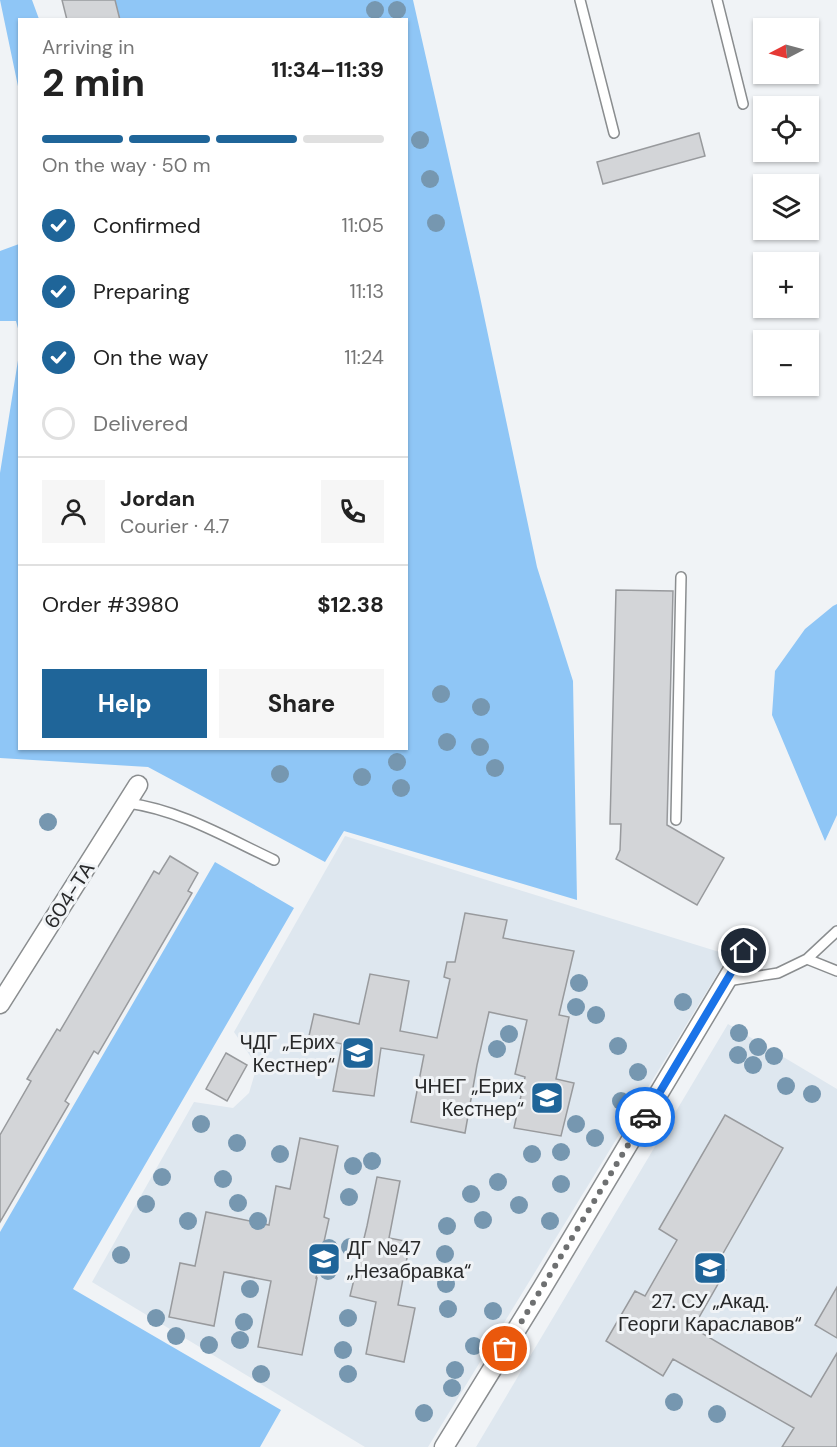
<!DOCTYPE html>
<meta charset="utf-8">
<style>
body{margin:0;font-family:"DM Sans",sans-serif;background:#f6f6f6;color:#222;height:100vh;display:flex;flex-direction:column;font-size:22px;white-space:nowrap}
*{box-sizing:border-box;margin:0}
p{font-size:20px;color:#767676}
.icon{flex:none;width:33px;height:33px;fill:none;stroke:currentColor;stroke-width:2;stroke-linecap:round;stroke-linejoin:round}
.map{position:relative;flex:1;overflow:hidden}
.sheet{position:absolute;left:18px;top:18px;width:390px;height:732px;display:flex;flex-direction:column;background:#fff;border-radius:0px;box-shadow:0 2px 4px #0004}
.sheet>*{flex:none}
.needle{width:39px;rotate:264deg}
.tools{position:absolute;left:753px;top:18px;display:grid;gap:12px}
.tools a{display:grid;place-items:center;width:66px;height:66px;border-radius:0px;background:#fff;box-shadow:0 2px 4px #0004;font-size:30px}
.pin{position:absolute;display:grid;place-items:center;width:51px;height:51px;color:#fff;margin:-26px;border:3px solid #fff;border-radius:50%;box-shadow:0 2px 6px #0007}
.courier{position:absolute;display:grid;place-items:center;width:60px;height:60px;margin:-30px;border:4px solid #1a73e8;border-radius:50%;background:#fff;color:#222;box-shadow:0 2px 8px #0007}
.headline em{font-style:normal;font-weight:700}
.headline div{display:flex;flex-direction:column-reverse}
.headline{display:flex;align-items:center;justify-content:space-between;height:102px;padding:0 24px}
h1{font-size:39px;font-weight:700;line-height:45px}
.bar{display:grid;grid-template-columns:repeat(4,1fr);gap:9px 6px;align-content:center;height:72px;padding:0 24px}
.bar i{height:8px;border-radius:4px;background:#e0e0e0}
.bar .on{background:#1f6599}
.bar p{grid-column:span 4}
.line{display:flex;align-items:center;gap:15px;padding:0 24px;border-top:2px solid #e0e0e0}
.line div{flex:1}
.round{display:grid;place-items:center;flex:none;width:63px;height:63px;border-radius:0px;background:#f6f6f6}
ol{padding:0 24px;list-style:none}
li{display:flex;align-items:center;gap:18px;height:66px}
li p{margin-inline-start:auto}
li .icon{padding:6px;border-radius:50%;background:#1f6599;color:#fff;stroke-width:4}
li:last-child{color:#767676}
li i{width:33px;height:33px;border:3px solid #e0e0e0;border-radius:50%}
.action{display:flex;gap:12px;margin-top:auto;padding:12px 24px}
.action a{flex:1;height:69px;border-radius:0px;background:#1f6599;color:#fff;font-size:24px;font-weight:700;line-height:69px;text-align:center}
.action a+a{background:#f6f6f6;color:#222}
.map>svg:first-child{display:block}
.built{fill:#dee7ef}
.green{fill:#8fc6f6}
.building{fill:#d3d5d8;stroke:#989a9d;stroke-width:1.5}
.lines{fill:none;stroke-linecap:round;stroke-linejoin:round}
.service-casing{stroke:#8a8d8f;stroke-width:12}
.minor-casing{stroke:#8a8d8f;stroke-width:21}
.service{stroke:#fff;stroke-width:9}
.minor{stroke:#fff;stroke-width:18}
.tree{fill:#7697b0}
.done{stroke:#6e7071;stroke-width:6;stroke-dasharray:0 10.8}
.route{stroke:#1a73e8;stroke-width:8}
.labels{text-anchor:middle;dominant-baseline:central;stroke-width:6;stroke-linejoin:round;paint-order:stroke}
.street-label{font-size:20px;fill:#28292a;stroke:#f0f3f6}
.poi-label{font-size:20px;fill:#28292a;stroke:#f0f3f6;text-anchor:end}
</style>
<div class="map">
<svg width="837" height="1447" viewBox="0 0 837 1447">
<rect width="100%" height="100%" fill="#f0f3f6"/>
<path class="built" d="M 345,836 L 729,955 L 428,1447 L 365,1447 L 92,1282 L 194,1102 L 233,1108 L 249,1093 L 257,1066 L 234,1032 Z
M 728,1024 L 837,1089 L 837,1447 L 476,1447 Z"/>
<path class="green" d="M 0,0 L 32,0 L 39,19 L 20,20 L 19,91 Z
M 114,0 L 413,0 L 479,292 L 537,567 L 573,681 L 577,900 L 344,831 L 325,862 L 148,767 L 0,758 L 0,473 L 19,354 L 20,748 L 406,748 L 406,20 L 99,19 Z
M 19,244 L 19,332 L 16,321 L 0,321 L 0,251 Z
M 837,604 L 837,815 L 825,841 L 772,715 L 775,671 L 805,629 L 833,606 Z
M 215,862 L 294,908 L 73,1289 L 281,1410 L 260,1447 L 0,1447 L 0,1232 Z"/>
<path class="building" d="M 62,0 L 115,0 L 120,20 L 67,20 Z
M 699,133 L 705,156 L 603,184 L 597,162 Z
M 616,590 L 673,591 L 667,825 L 724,858 L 697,905 L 616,859 L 620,850 L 621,824 L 610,824 Z
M 170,856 L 198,873 L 188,891 L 192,893 L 98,1054 L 94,1051 L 65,1101 L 69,1104 L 0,1222 L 0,1135 L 31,1081 L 27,1079 L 57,1029 L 60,1031 L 154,871 L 159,874 Z
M 465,913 L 507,920 L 503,938 L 574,951 L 559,1015 L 569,1017 L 556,1079 L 574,1083 L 561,1136 L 514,1128 L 525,1077 L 515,1074 L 527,1020 L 489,1012 L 477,1065 L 465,1133 L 411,1122 L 424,1055 L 381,1048 L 374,1096 L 333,1091 L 342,1044 L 309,1036 L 314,1014 L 359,1024 L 370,974 L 409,981 L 400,1031 L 437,1038 L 450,979 L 444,977 L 447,962 L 455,962 Z
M 226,1053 L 247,1065 L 227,1101 L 206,1089 Z
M 725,1115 L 783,1148 L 717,1264 L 726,1270 L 693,1328 L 811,1397 L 837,1353 L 837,1447 L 782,1447 L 794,1428 L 673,1359 L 663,1376 L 606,1341 L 635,1291 L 645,1296 L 677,1240 L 659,1229 Z
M 300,1138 L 338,1146 L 324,1217 L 329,1219 L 316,1278 L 317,1278 L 302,1355 L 258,1347 L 271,1281 L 224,1272 L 214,1326 L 169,1317 L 180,1263 L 195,1266 L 206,1212 L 269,1225 L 276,1186 L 290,1189 Z
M 377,1177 L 400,1181 L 389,1238 L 410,1242 L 398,1305 L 415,1308 L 404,1362 L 366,1354 L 376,1302 L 350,1296 L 367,1226 Z
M 837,1287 L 837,1338 L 815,1325 Z"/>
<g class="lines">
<defs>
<path id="service" d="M 580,0 L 614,133
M 717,0 L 743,104
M 128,803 C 180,810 227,838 274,860
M 676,820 L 681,577
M 807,959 L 837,971
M 727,981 L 778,973 L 807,959 L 837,931"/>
<path id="minor" d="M 0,1004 L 138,785
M 444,1447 L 541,1290 L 744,951"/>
</defs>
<use href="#service" class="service-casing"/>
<use href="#minor" class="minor-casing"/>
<use href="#service" class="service"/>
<use href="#minor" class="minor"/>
</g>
<g class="tree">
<circle cx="375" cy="10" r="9"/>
<circle cx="397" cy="10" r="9"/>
<circle cx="420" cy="140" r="9"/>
<circle cx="430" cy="179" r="9"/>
<circle cx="436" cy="223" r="9"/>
<circle cx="441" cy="694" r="9"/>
<circle cx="481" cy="707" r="9"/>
<circle cx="447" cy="742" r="9"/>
<circle cx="480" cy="747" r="9"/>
<circle cx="397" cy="762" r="9"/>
<circle cx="495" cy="768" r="9"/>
<circle cx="280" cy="774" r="9"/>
<circle cx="362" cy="777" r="9"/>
<circle cx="401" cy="788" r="9"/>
<circle cx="48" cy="822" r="9"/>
<circle cx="579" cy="983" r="9"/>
<circle cx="683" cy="1002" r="9"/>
<circle cx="576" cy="1007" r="9"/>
<circle cx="596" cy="1015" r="9"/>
<circle cx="739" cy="1033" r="9"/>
<circle cx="509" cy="1034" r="9"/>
<circle cx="618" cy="1046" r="9"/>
<circle cx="758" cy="1047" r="9"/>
<circle cx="497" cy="1049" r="9"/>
<circle cx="738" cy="1055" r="9"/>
<circle cx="774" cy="1056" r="9"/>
<circle cx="753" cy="1065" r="9"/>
<circle cx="638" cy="1072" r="9"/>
<circle cx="786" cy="1086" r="9"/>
<circle cx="812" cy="1094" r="9"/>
<circle cx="621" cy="1101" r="9"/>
<circle cx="201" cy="1124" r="9"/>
<circle cx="576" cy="1124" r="9"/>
<circle cx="595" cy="1138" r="9"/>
<circle cx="237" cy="1143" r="9"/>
<circle cx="561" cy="1152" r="9"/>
<circle cx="280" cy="1154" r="9"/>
<circle cx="532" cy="1154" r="9"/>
<circle cx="372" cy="1161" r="9"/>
<circle cx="353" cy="1166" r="9"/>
<circle cx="162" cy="1177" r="9"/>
<circle cx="223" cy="1179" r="9"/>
<circle cx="498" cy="1182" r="9"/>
<circle cx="561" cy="1184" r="9"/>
<circle cx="471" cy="1194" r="9"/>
<circle cx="349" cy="1197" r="9"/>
<circle cx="238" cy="1203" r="9"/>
<circle cx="146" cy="1204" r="9"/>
<circle cx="519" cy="1205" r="9"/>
<circle cx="483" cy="1220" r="9"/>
<circle cx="188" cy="1221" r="9"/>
<circle cx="258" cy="1221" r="9"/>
<circle cx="550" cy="1221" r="9"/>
<circle cx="447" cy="1226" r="9"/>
<circle cx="350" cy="1247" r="9"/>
<circle cx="329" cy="1248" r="9"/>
<circle cx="445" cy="1254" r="9"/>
<circle cx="121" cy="1255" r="9"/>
<circle cx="328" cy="1271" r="9"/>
<circle cx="446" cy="1284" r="9"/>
<circle cx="250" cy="1289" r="9"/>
<circle cx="448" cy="1309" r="9"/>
<circle cx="493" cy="1311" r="9"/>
<circle cx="156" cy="1318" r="9"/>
<circle cx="348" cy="1318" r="9"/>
<circle cx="244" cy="1322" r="9"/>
<circle cx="176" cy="1336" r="9"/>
<circle cx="240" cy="1340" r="9"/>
<circle cx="209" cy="1345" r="9"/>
<circle cx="474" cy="1346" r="9"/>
<circle cx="343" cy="1350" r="9"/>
<circle cx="455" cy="1370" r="9"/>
<circle cx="261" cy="1374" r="9"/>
<circle cx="348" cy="1374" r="9"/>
<circle cx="452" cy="1388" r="9"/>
<circle cx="674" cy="1402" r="9"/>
<circle cx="424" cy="1413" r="9"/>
<circle cx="717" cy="1414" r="9"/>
</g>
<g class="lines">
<path class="done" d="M 505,1349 L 645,1117"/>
<path class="route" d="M 645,1117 L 744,951"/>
</g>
<defs>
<symbol id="school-square" viewBox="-11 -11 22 22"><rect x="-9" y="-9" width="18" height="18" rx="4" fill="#1f6599" stroke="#f0f3f6"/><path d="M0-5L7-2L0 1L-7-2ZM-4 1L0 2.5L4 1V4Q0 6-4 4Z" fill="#fff"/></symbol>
</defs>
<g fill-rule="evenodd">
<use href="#school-square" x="339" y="1034" width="38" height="38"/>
<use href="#school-square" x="528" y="1079" width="38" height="38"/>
<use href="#school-square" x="305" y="1240" width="38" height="38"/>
<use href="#school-square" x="691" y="1249" width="38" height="38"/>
</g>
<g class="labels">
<g class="street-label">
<text transform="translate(69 895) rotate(-57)">604-ТА</text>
</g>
<g class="poi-label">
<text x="335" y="1042">ЧДГ „Ерих<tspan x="335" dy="23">Кестнер“</tspan></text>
<text x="524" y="1086">ЧНЕГ „Ерих<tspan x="524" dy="23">Кестнер“</tspan></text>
<text x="347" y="1248" text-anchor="start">ДГ №47<tspan x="347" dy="23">„Незабравка“</tspan></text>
<text x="710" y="1301" text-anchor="middle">27. СУ „Акад.<tspan x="710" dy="23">Георги Караславов“</tspan></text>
</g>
</g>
</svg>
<div class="tools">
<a><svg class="needle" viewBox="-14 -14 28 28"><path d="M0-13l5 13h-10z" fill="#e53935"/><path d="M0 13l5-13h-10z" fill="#767676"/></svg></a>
<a><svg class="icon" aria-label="locate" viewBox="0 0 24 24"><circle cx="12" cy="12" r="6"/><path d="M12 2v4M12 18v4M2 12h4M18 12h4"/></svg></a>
<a><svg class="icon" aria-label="layers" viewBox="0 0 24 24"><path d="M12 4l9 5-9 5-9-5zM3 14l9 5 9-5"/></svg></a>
<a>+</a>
<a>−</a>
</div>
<div class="pin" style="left:505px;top:1349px;background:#ea580c"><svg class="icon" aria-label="bag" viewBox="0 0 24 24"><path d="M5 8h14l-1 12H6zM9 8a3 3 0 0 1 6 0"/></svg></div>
<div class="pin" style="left:744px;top:951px;background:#1f2937"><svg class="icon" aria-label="home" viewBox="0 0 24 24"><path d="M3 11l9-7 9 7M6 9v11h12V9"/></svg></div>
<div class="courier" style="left:645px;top:1117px"><svg class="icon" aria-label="car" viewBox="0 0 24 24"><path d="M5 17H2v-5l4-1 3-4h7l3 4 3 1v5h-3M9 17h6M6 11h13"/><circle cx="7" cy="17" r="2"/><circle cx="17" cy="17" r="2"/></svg></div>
<section class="sheet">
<div class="headline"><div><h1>2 min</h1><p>Arriving in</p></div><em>11:34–11:39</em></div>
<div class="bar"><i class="on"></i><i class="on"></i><i class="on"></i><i></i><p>On the way · 50 m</p></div>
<ol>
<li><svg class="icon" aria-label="check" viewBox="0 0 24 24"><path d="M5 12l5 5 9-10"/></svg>Confirmed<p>11:05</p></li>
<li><svg class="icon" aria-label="check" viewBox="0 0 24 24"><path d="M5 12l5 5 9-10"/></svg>Preparing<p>11:13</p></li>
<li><svg class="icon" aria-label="check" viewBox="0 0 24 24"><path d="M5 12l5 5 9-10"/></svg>On the way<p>11:24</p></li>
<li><i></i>Delivered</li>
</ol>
<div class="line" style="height:108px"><a class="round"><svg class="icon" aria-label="person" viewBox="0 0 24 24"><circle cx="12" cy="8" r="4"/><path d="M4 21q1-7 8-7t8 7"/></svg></a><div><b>Jordan</b><p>Courier · 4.7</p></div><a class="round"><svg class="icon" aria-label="phone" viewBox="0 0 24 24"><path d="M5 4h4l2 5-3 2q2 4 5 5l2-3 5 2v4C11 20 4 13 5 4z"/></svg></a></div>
<div class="line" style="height:78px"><div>Order #3980</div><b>$12.38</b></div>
<div class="action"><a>Help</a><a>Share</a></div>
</section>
</div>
